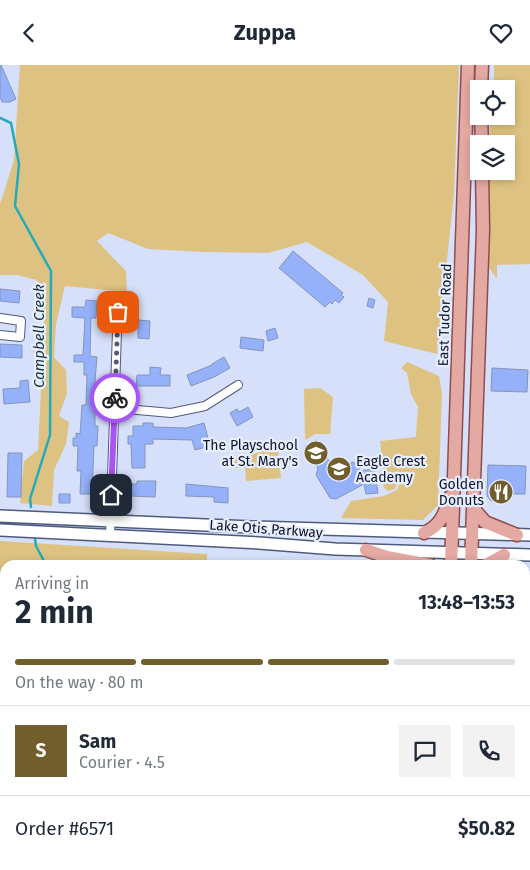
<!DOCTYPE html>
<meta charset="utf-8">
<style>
body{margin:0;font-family:"Fira Sans",sans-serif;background:#f2f2f3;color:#1f2937;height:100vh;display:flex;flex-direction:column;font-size:19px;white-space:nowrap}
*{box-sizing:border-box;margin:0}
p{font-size:16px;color:#747a83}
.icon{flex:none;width:28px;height:28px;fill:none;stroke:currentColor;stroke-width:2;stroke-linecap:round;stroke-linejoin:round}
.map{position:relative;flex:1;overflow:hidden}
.sheet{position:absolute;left:0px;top:495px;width:530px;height:310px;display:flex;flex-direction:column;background:#fff;border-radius:15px 15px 0 0;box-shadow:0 2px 8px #0003}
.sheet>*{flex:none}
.tools{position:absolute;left:470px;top:15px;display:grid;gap:10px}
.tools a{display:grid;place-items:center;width:45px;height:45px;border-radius:0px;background:#fff;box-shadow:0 2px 8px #0003;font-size:25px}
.pin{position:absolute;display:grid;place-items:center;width:42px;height:42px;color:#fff;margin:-21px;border-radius:10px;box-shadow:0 2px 8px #0006}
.courier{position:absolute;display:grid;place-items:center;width:50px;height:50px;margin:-25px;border:4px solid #a855f7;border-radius:50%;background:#fff;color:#222;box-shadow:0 1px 6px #0007}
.head em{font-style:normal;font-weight:700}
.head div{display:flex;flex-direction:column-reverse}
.head{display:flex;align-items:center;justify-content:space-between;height:85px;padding:0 15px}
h1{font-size:32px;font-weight:700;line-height:38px}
.bar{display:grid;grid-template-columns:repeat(4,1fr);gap:8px 5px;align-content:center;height:60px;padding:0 15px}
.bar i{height:6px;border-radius:4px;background:#e0e1e3}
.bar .active{background:#725e2d}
.bar p{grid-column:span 4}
.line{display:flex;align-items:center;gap:12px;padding:0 15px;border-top:1px solid #e0e1e3}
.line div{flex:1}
.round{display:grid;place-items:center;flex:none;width:52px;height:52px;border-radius:0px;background:#f2f2f3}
header{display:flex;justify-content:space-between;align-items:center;height:65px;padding:0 15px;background:#fff;font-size:22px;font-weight:700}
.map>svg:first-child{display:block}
.green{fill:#dec281}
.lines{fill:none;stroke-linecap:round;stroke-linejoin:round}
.stream{stroke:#23abbb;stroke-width:2.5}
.building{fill:#94b1fa;stroke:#8494bc}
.minor-casing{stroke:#4d5b7f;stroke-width:10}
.secondary-casing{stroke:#4d5b7f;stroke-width:14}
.primary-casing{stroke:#8d4f4d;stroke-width:15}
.minor{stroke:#fff;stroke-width:8}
.secondary{stroke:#fff;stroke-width:11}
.primary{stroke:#e3a9a2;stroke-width:12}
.done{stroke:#555b6e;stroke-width:5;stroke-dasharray:0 9}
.route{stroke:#a855f7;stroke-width:6}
.labels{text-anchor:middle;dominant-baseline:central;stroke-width:4.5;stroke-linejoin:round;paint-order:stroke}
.street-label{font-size:14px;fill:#0f1423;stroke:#e6eeff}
.poi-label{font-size:14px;fill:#0f1423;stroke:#e6eeff;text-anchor:end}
.water-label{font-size:15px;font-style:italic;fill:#192f32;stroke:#e6eeff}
</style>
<header><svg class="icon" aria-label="back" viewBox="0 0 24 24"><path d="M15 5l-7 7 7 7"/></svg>Zuppa<svg class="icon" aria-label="heart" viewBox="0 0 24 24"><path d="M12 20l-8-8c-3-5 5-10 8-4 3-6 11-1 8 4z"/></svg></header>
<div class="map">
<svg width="530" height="805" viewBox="0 0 530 805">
<rect width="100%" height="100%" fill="#d6e0fa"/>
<path class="green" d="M 20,0 L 459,0 L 454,129 L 437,289 L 384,276 L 388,237 L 363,210 L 307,177 L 268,188 L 203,187 L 148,184 L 108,168 L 97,176 L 126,206 L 127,227 L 65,221 L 56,259 L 54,292 L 66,305 L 67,328 L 59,351 L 69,357 L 66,379 L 54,405 L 52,441 L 20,438 L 24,396 L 38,385 L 41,326 L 38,294 L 33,287 L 44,258 L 39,240 L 37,215 L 17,210 L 0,210 L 0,139 L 14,95 Z
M 494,0 L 530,0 L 530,199 L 497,200 L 497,214 L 488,201 L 489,106 L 506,106 L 506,79 L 490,79 L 490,51 L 506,51 L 506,24 L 494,24 Z
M 407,297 L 439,311 L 442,329 L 438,440 L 423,455 L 341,453 L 351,436 L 384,431 L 397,425 L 400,418 L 396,412 L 393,412 L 397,418 L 395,424 L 388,426 L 383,421 L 386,414 L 390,412 L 384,411 L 380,376 L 416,372 L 418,342 L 411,329 L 407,308 L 401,303 Z
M 320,323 L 333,332 L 330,369 L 315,369 L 306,375 L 305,372 L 304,324 Z
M 278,383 L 281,413 L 246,416 L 245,403 L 234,403 L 234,393 Z
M 0,476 L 207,489 L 207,500 L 5,500 L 5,800 L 252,800 L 251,805 L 0,805 Z"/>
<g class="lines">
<path class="stream" d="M 0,53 L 11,58 L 19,99 L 15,141 L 51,206 L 50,370 L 30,434 L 31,442
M 35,474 L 36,481 L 44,496 L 72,500
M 163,800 L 170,805"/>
</g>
<path class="building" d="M 0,0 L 1,0 L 16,34 L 10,37 L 2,37 L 0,32 Z
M 293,186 L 343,228 L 341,230 L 344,232 L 339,238 L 335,235 L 332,239 L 330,237 L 325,242 L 279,203 Z
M 0,224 L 20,226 L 19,238 L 0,236 Z
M 369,233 L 375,235 L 373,243 L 367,241 Z
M 86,235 L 97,236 L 96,253 L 91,253 L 90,291 L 97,292 L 93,340 L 95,340 L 95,361 L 98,361 L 97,381 L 94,381 L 92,429 L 80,429 L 81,406 L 77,406 L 78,381 L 73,381 L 73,373 L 76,373 L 76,368 L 80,369 L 82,340 L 86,340 L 87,310 L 84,310 L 84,297 L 74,297 L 74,290 L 83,290 L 85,253 L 72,252 L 72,242 L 85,242 Z
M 138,255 L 150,256 L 149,274 L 138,273 Z
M 275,263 L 278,273 L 268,276 L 266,266 Z
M 241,272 L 264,275 L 263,286 L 240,283 Z
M 0,279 L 22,280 L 22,293 L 0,292 Z
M 224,292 L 230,303 L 214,312 L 191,321 L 187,310 L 212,300 L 212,299 Z
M 150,302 L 161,303 L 160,310 L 170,310 L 170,321 L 136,321 L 137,310 L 150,310 Z
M 492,303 L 528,305 L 527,327 L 491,326 Z
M 28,315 L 30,337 L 4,339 L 3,324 L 20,323 L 20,316 Z
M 248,342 L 253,352 L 237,361 L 230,348 L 237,344 L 239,347 Z
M 143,358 L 153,358 L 153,362 L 186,363 L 204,358 L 210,381 L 195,385 L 192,375 L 153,374 L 153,379 L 145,379 L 145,403 L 132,403 L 131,379 L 128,379 L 128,371 L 133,371 L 133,361 L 143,361 Z
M 316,375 L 329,396 L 346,401 L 353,397 L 359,400 L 360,406 L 374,404 L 378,428 L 366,429 L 364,419 L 336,434 L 330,433 L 316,410 L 318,403 L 305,381 Z
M 8,388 L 22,388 L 21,432 L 7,432 Z
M 488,400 L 526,401 L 525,429 L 504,429 L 497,436 L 491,436 L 487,431 Z
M 137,416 L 156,416 L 155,432 L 130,431 L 131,419 L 137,419 Z
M 186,419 L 228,423 L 228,438 L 214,437 L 214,432 L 186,431 Z
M 59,429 L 70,429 L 70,438 L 59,438 Z"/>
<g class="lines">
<defs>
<path id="minor" d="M 0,253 L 21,256 L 20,272 L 0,270
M 115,343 L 171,348 L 205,341 L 238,320
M 110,470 L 118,237
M 525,720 L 530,720"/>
<path id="secondary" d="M 0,451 L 251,462 L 530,470
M 0,465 L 259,478 L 335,484 L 530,490"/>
<path id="primary" d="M 481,24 L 482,0
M 481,51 L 482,79
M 473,443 L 485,457 L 517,470
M 424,468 C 441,461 445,448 450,432
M 366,485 L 387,492 L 430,500
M 451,500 L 468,0
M 471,500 L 483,165 L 482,106
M 486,500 L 504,490
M 439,805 L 439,800
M 455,805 L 455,800"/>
</defs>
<use href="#minor" class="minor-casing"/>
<use href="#secondary" class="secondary-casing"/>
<use href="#primary" class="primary-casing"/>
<use href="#minor" class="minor"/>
<use href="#secondary" class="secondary"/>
<use href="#primary" class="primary"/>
</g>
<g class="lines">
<path class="done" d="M 115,333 L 118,247"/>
<path class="route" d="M 111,430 L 115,333"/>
</g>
<defs>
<symbol id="school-disc" viewBox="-11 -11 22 22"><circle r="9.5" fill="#725e2d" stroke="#e6eeff"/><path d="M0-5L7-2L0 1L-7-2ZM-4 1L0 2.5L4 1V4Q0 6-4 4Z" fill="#fff"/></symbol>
<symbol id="restaurant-disc" viewBox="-11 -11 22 22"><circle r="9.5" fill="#725e2d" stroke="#e6eeff"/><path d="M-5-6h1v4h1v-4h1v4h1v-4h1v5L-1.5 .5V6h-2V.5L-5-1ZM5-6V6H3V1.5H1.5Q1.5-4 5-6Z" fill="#fff"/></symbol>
</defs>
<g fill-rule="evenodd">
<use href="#school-disc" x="302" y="374" width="28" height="28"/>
<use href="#school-disc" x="325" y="390" width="28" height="28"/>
<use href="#restaurant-disc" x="487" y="413" width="28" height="28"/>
</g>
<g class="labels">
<g class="street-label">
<text transform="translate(445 250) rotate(-88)">East Tudor Road</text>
<text transform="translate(266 464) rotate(4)">Lake Otis Parkway</text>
</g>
<g class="poi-label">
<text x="298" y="380">The Playschool<tspan x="298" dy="16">at St. Mary's</tspan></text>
<text x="356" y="396" text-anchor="start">Eagle Crest<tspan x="356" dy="16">Academy</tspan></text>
<text x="484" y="419">Golden<tspan x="484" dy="16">Donuts</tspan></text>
</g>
<g class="water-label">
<text transform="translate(39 271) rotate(-90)">Campbell Creek</text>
</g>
</g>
</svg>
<div class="tools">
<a><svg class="icon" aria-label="locate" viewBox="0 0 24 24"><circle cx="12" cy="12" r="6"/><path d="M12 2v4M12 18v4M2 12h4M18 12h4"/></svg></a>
<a><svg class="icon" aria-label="layers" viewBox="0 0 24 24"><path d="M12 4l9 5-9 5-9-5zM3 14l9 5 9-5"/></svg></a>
</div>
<div class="pin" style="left:118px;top:247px;background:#ea580c"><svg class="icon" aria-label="bag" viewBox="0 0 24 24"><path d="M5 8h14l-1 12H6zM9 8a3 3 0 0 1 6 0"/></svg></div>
<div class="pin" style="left:111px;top:430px;background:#1f2937"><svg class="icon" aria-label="home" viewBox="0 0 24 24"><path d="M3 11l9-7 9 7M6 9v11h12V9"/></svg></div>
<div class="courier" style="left:115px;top:333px"><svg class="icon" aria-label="bike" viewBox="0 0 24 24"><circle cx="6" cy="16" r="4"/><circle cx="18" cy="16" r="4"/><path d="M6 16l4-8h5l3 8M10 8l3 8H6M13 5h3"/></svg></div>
<section class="sheet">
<div class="head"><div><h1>2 min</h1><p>Arriving in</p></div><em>13:48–13:53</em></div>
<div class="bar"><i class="active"></i><i class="active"></i><i class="active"></i><i></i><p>On the way · 80 m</p></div>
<div class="line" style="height:90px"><b class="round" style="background:#725e2d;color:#fff">S</b><div><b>Sam</b><p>Courier · 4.5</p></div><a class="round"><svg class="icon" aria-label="chat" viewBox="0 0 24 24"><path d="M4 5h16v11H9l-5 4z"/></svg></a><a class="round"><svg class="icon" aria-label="phone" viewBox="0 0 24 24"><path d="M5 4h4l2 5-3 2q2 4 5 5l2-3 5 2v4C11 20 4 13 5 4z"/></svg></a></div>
<div class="line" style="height:65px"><div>Order #6571</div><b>$50.82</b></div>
</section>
</div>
